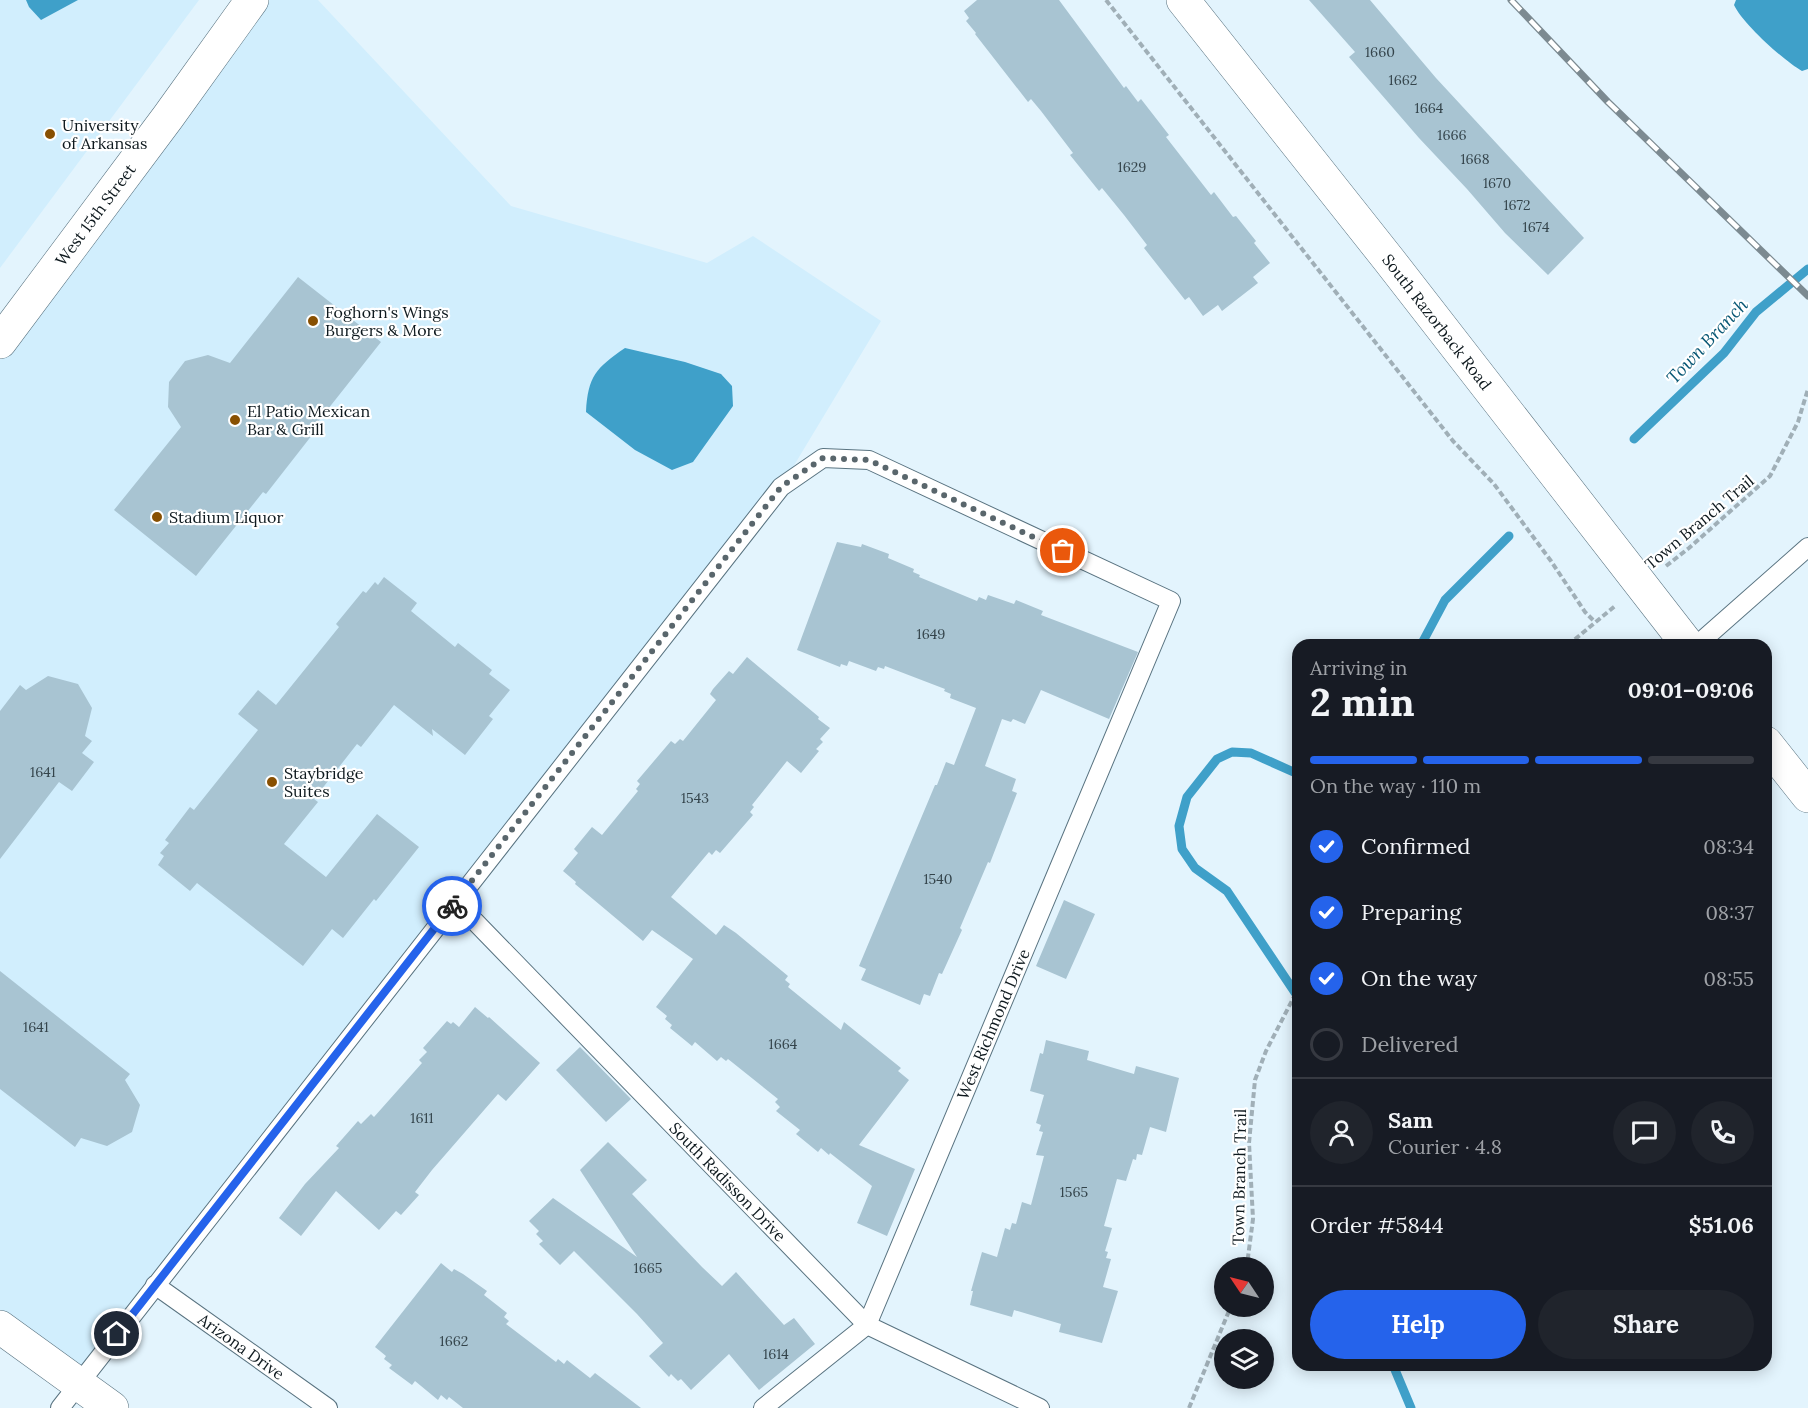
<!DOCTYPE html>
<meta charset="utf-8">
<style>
body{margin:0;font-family:Lora,serif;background:#20242c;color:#f1f3f6;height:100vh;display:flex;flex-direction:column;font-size:22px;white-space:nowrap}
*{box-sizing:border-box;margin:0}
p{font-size:20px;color:#9ea1a6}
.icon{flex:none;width:33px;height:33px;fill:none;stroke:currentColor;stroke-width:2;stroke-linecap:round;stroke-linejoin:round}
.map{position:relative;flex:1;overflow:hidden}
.drawer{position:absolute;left:1292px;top:639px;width:480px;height:732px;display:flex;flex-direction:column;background:#171b24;border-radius:18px;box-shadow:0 3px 15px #0003}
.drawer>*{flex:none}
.needle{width:39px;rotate:305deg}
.tools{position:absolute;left:1214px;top:1257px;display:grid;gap:12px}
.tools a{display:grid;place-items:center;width:60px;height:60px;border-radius:50%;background:#171b24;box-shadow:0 3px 15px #0003;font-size:30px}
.pin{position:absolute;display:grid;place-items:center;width:51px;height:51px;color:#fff;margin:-26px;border:3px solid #fff;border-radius:50%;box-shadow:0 2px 6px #0007}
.courier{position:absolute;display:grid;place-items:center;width:60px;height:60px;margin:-30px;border:4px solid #2563eb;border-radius:50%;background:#fff;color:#222;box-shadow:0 2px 8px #0007}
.headline em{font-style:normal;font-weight:800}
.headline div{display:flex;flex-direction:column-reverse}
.headline{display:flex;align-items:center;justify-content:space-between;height:102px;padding:0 18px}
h1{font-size:39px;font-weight:800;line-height:45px}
.bar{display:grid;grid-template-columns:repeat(4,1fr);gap:9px 6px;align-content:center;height:72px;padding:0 18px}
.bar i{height:8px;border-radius:4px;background:#363941}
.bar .on{background:#2563eb}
.bar p{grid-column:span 4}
.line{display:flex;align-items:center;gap:15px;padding:0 18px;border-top:2px solid #363941}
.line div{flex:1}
.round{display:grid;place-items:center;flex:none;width:63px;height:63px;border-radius:32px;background:#20242c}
ol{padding:0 18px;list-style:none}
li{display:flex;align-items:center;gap:18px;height:66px}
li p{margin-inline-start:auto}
li .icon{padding:6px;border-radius:50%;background:#2563eb;color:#fff;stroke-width:4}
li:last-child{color:#9ea1a6}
li i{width:33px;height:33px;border:3px solid #363941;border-radius:50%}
.primary-button{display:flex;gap:12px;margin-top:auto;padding:12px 18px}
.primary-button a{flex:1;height:69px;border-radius:36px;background:#2563eb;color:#fff;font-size:24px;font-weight:800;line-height:69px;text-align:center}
.primary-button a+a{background:#20242c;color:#f1f3f6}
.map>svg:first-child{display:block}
.built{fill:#d1eefd}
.water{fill:#3fa0c9}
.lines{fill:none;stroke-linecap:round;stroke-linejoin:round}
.stream{stroke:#3fa0c9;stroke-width:9}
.building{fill:#a8c4d2}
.lane-casing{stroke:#597380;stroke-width:20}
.secondary-casing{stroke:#597380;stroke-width:34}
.path{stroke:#a0afb7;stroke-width:4;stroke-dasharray:6 3;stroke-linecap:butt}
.lane{stroke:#fff;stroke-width:18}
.secondary{stroke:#fff;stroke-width:33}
.rail-casing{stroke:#7c8a91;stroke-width:7}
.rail{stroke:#fff;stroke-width:4.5;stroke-dasharray:14;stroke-linecap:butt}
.done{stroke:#59666c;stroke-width:6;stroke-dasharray:0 10.8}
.route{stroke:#2563eb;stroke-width:8}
.poi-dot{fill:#885002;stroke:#fff;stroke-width:2}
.labels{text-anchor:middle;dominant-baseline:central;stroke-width:4.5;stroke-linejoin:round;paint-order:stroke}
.number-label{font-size:14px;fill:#34444b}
.poi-label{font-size:16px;fill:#0e191e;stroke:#fff;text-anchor:start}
.street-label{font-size:16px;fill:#0e191e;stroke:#fff}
.water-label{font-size:18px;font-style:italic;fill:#095875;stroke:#fff}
</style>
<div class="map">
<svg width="1808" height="1408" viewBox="0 0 1808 1408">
<rect width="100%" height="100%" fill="#e3f4fd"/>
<path class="built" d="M 0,0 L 199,0 L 0,268 Z
M 252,0 L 318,0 L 511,206 L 707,263 L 753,236 L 881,321 L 781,487 L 78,1384 L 0,1327 L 0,342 Z"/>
<path class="water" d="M 26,0 L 78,0 L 41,20 L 29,7 Z
M 1736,0 L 1808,0 L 1808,69 L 1802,71 C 1784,61 1743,24 1734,5 Z
M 625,348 L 685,362 L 721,374 L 732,386 L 733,406 L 693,462 L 672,470 L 635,450 L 586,412 C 588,376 596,368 625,348 Z"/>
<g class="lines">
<path class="stream" d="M 1634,439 L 1724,353 L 1756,312 L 1808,269
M 1421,645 L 1445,600 L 1509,536
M 1298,774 L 1251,753 L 1232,752 L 1217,759 L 1187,797 L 1179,826 L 1182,849 L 1195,868 L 1227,891 L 1298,997
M 1393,1365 L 1411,1408"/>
</g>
<path class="building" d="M 977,0 L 1059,0 L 1124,88 L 1126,86 L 1138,102 L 1141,99 L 1169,135 L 1166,137 L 1211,195 L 1214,192 L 1233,217 L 1236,216 L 1256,241 L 1254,243 L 1270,263 L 1253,277 L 1258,283 L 1222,311 L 1218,305 L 1203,316 L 1189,297 L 1185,300 L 1144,248 L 1147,245 L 1124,215 L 1102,188 L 1099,191 L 1070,155 L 1073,153 L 1041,111 L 1031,99 L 1028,102 L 975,34 L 976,33 L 966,21 L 969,18 L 964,11 Z
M 1309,0 L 1370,0 L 1436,78 L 1584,238 L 1548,275 L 1505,233 L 1467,189 L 1419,138 L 1349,57 L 1355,52 Z
M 298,277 L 381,342 L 313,428 L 316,430 L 266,494 L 263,492 L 196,576 L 114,510 L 181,427 L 168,407 L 169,382 L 185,361 L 208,355 L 230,363 Z
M 837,542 L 861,547 L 862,544 L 889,554 L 888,558 L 914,569 L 913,572 L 920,575 L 919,577 L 977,601 L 979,597 L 986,600 L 988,595 L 1014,604 L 1016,600 L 1043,611 L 1041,615 L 1138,652 L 1109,719 L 1041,690 L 1025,724 L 1013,719 L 1011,722 L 1002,719 L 985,766 L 1016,779 L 1012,791 L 1017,793 L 990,863 L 988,862 L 960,928 L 962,930 L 942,974 L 939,973 L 930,996 L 924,994 L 920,1005 L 861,980 L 866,969 L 859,966 L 935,785 L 937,785 L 946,762 L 954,765 L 976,708 L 950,698 L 951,694 L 944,691 L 945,689 L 885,666 L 884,669 L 878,667 L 876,671 L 849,661 L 847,666 L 841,664 L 840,667 L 797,650 Z
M 384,577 L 417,603 L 411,611 L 455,647 L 458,643 L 492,670 L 489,674 L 510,690 L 489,716 L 493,719 L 465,755 L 432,729 L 433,736 L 394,705 L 361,747 L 357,744 L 314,799 L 318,802 L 284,844 L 326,877 L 377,814 L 419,847 L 376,901 L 374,899 L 343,938 L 332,929 L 303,966 L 197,883 L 190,891 L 158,865 L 164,856 L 160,853 L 169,843 L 165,840 L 190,807 L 194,810 L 258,730 L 238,714 L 258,690 L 276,705 L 339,627 L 336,624 L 363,591 L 366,593 L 375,582 L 378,585 Z
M 747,657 L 819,717 L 818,719 L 830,728 L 820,739 L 823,742 L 816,749 L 819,751 L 801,773 L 787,761 L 752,805 L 754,807 L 750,812 L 753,815 L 720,853 L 716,850 L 712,855 L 709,852 L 671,897 L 716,935 L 724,925 L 736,933 L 788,976 L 785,980 L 790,984 L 788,987 L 841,1030 L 844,1022 L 901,1068 L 898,1071 L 909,1080 L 859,1145 L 915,1169 L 887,1236 L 857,1223 L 872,1186 L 830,1153 L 829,1155 L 821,1148 L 818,1152 L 796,1134 L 800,1130 L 776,1111 L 780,1107 L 775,1102 L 778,1099 L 728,1059 L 726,1061 L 721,1057 L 717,1061 L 695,1042 L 692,1046 L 670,1028 L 672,1025 L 665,1019 L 667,1016 L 656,1007 L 693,959 L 652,930 L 643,941 L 575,884 L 576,882 L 563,871 L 578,853 L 574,849 L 592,827 L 602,835 L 638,791 L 636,789 L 640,784 L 637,781 L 671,741 L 675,744 L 680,739 L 683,741 L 716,700 L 710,694 L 713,689 L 729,671 L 733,674 Z
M 48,676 L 78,684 L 92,708 L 85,736 L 92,741 L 82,753 L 94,762 L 72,791 L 59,782 L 0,859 L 0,711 L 20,685 L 26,690 Z
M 1064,900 L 1095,914 L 1066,979 L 1036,966 Z
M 0,971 L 130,1074 L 125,1080 L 140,1105 L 132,1132 L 107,1146 L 81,1138 L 75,1147 L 0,1089 Z
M 475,1007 L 488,1018 L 489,1017 L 540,1063 L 506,1101 L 498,1094 L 432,1170 L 415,1192 L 419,1195 L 401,1215 L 396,1211 L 379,1230 L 336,1191 L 301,1236 L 279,1218 L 305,1184 L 339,1148 L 336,1146 L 358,1121 L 361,1124 L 371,1114 L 374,1117 L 422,1063 L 419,1060 L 427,1052 L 423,1048 L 447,1021 L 451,1024 L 453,1022 L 459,1027 Z
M 1046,1040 L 1089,1051 L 1087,1060 L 1134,1074 L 1136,1066 L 1179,1078 L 1166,1132 L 1150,1127 L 1142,1155 L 1137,1154 L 1136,1160 L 1133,1159 L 1126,1181 L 1117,1179 L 1104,1226 L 1112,1228 L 1105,1251 L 1108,1252 L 1106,1258 L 1111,1259 L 1103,1287 L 1118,1291 L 1102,1343 L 1059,1332 L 1061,1324 L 1014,1310 L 1012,1317 L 970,1305 L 973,1291 L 971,1291 L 982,1252 L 997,1257 L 1005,1228 L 1010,1230 L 1012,1223 L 1016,1224 L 1022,1202 L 1031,1205 L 1044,1156 L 1036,1155 L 1043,1132 L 1039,1131 L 1041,1125 L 1036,1123 L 1044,1095 L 1030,1091 L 1040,1053 L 1043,1054 Z
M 580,1047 L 631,1099 L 606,1122 L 556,1070 Z
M 608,1142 L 647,1180 L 632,1194 L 702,1267 L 722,1286 L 736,1272 L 784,1325 L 794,1318 L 815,1344 L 759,1390 L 729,1354 L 691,1390 L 681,1379 L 678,1381 L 671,1374 L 669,1377 L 649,1356 L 663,1343 L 637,1314 L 574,1251 L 560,1265 L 539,1244 L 543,1241 L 536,1234 L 539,1231 L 529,1221 L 553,1198 L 637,1257 L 580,1170 Z
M 441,1263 L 452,1272 L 454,1269 L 463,1274 L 487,1291 L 484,1295 L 507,1313 L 504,1317 L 509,1321 L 506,1324 L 556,1362 L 558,1359 L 564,1364 L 567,1360 L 590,1378 L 595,1373 L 641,1408 L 463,1408 L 449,1397 L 447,1400 L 441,1395 L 438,1400 L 415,1381 L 412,1385 L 389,1368 L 392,1365 L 384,1359 L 386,1356 L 375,1347 Z"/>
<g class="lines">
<defs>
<g id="lane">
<path d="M 1697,645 L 1808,547"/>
<path id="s1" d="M 456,902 L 867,1325 L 1040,1408"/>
<path id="s2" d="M 155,1285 L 328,1408"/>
<path d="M 60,1408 L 781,487 L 823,458 L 869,460 L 1171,601 L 867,1325 L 763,1408"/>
</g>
<g id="secondary">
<path id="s3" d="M 1183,0 L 1389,260 L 1688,645"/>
<path id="s4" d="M 0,342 L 168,117 L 252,0"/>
<path d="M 1766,743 L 1808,796"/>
<path d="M 0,1327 L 112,1408"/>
</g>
</defs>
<use href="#lane" class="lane-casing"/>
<use href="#secondary" class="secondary-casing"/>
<path class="path" d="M 1106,0 L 1453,441 L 1494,484 L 1551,561 L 1585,612 L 1595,622
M 1666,566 L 1689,548 L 1770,476 L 1798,422 L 1808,389
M 1568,645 L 1615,606
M 1245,1268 L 1248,1257 L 1253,1219 L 1249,1143 L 1255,1080 L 1266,1051 L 1298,989
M 1189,1408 L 1231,1306"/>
<use href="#lane" class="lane"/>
<use href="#secondary" class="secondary"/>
<defs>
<path id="rail" d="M 1511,0 L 1608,102 L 1808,296"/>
</defs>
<use href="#rail" class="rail-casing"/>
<use href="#rail" class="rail"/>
</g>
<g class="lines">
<path class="done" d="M 452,906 L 781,487 L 823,458 L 869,460 L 1063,551"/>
<path class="route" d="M 117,1334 L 452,906"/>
</g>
<g class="poi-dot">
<circle cx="50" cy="134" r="6"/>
<circle cx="313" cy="321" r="6"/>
<circle cx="235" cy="420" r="6"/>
<circle cx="157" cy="517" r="6"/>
<circle cx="272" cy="782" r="6"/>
</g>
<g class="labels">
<g class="number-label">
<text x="1380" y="52">1660</text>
<text x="1403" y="80">1662</text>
<text x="1429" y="108">1664</text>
<text x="1452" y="135">1666</text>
<text x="1475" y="159">1668</text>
<text x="1132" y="167">1629</text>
<text x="1497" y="183">1670</text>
<text x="1517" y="205">1672</text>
<text x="1536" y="227">1674</text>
<text x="931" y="634">1649</text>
<text x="43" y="772">1641</text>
<text x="695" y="798">1543</text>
<text x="938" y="879">1540</text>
<text x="36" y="1027">1641</text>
<text x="783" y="1044">1664</text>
<text x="422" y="1118">1611</text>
<text x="1074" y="1192">1565</text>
<text x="648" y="1268">1665</text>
<text x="454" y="1341">1662</text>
<text x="776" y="1354">1614</text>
</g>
<g class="poi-label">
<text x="62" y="125">University<tspan x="62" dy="18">of Arkansas</tspan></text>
<text x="325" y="312">Foghorn's Wings<tspan x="325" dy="18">Burgers &amp; More</tspan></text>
<text x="247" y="411">El Patio Mexican<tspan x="247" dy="18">Bar &amp; Grill</tspan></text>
<text x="169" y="517">Stadium Liquor</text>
<text x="284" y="773">Staybridge<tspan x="284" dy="18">Suites</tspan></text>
</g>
<g class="street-label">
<text stroke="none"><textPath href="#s4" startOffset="159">West 15th Street</textPath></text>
<text stroke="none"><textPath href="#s3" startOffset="410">South Razorback Road</textPath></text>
<text transform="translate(1699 522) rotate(-40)">Town Branch Trail</text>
<text transform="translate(993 1024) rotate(-67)">West Richmond Drive</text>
<text transform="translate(1239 1177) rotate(-89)">Town Branch Trail</text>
<text stroke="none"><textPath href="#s1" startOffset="390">South Radisson Drive</textPath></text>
<text stroke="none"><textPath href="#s2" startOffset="106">Arizona Drive</textPath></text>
</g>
<g class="water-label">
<text transform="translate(1707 341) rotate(-47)">Town Branch</text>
</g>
</g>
</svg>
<div class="tools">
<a><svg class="needle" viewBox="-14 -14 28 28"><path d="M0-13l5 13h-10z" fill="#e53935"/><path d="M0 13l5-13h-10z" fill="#9ea1a6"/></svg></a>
<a><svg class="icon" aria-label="layers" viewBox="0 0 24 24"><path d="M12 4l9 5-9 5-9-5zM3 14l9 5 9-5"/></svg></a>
</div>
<div class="pin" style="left:1063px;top:551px;background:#ea580c"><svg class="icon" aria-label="bag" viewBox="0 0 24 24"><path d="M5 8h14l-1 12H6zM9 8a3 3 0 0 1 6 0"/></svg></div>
<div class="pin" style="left:117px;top:1334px;background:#1f2937"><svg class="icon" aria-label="home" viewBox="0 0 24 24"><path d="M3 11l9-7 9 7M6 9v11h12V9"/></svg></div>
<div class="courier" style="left:452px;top:906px"><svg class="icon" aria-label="bike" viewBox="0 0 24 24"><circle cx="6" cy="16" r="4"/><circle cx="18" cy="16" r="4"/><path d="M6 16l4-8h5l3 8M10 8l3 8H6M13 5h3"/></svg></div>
<section class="drawer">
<div class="headline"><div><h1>2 min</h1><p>Arriving in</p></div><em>09:01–09:06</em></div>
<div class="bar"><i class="on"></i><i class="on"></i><i class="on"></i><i></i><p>On the way · 110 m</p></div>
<ol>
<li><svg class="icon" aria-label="check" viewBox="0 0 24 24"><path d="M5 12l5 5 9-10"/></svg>Confirmed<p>08:34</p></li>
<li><svg class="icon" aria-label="check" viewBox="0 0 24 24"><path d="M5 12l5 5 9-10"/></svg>Preparing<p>08:37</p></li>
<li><svg class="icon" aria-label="check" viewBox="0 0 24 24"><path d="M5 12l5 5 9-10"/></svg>On the way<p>08:55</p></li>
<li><i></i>Delivered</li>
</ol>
<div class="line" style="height:108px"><a class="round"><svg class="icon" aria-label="person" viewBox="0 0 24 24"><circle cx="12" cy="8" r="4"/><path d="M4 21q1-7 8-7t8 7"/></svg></a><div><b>Sam</b><p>Courier · 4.8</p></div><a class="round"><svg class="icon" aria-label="chat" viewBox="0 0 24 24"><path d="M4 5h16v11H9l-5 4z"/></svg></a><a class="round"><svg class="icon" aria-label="phone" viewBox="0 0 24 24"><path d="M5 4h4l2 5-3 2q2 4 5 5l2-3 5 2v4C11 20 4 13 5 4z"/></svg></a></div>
<div class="line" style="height:78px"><div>Order #5844</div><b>$51.06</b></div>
<div class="primary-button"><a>Help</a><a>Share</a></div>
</section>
</div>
